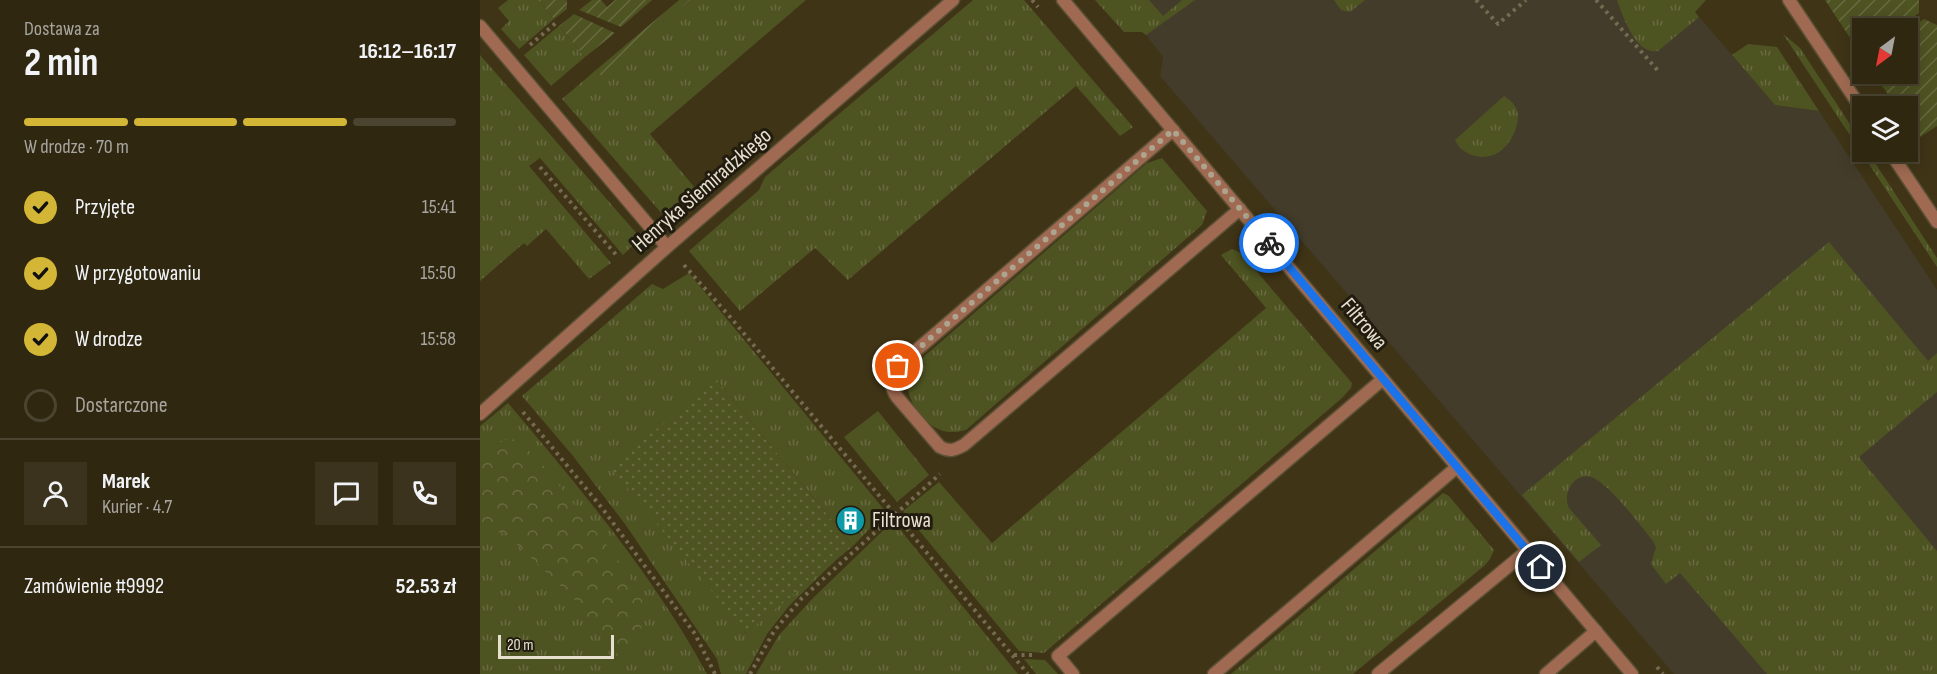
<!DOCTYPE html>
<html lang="pl">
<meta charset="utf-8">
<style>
body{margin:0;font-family:"Sofia Sans Condensed",sans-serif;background:#3b331e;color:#f1f3f6;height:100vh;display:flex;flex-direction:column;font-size:22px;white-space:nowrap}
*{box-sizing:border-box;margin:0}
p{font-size:20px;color:#a7a59f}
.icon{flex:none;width:33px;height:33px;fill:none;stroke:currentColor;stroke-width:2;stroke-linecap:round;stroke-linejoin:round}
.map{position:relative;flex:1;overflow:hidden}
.side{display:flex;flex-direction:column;background:#2f2710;width:480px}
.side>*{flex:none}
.needle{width:39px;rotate:212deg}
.fabs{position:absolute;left:1372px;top:18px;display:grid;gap:12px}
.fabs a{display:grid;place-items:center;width:66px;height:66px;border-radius:0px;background:#2f2710;box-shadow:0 3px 15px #0003,0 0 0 2px #4a4430;font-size:30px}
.scale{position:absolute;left:18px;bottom:15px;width:116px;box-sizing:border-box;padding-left:6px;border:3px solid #e7e0cf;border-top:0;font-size:16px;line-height:21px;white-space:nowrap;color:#e7e0cf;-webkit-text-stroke:4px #211c0f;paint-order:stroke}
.pin{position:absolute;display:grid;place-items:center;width:51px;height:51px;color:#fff;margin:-26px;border:3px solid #fff;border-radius:50%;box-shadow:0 2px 6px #0007}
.courier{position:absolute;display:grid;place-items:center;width:60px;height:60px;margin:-30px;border:4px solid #1a73e8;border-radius:50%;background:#fff;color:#222;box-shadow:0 2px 8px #0007}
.overview em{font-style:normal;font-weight:700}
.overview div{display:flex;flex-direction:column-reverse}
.overview{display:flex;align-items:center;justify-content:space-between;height:102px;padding:0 24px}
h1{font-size:39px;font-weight:700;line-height:45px}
.bar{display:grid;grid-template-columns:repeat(4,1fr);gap:9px 6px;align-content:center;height:72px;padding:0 24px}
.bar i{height:8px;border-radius:4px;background:#4a4430}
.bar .on{background:#d3b635}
.bar p{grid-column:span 4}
.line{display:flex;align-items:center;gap:15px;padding:0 24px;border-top:2px solid #4a4430}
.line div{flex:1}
.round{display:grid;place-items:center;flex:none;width:63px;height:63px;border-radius:0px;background:#3b331e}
ol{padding:0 24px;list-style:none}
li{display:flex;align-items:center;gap:18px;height:66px}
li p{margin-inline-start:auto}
li .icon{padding:6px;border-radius:50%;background:#d3b635;color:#111;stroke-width:4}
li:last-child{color:#a7a59f}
li i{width:33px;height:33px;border:3px solid #4a4430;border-radius:50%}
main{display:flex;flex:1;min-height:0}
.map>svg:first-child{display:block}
.commercial{fill:#433c2b}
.grass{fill:url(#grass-tufts)}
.forest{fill:url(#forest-crowns)}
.park{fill:url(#park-dots)}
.garden{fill:url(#garden-furrows)}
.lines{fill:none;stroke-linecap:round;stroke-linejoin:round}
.lane-casing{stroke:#5a5034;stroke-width:15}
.street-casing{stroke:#5a5034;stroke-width:15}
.path{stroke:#746b51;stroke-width:4;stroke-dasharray:3 4.5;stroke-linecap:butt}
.lane{stroke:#9f6a51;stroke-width:12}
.street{stroke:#9f6a51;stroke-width:12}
.done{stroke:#aca48e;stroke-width:6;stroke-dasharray:0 10.8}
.route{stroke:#1a73e8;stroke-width:8}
.labels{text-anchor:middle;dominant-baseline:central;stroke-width:6;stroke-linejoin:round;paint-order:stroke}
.street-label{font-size:22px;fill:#e7e0cf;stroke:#211c0f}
.poi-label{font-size:22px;fill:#e7e0cf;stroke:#211c0f;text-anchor:start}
</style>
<main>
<section class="side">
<div class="overview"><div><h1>2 min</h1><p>Dostawa za</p></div><em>16:12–16:17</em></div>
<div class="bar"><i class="on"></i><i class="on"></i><i class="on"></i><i></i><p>W drodze · 70 m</p></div>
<ol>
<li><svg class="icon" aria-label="check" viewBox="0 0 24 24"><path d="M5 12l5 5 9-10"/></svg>Przyjęte<p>15:41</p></li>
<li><svg class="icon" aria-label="check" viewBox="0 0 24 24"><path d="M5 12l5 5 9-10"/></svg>W przygotowaniu<p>15:50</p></li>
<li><svg class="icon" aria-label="check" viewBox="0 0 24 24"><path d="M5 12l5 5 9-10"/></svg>W drodze<p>15:58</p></li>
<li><i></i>Dostarczone</li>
</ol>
<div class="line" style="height:108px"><a class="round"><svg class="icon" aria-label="person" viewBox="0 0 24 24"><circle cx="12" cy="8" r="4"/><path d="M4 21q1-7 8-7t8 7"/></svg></a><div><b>Marek</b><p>Kurier · 4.7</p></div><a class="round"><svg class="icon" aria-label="chat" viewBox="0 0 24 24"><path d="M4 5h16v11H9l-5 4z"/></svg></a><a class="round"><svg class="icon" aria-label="phone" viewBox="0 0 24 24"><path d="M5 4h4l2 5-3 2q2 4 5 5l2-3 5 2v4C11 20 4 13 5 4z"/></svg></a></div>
<div class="line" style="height:78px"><div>Zamówienie #9992</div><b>52.53 zł</b></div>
</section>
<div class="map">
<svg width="1457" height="674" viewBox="0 0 1457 674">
<defs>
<pattern id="grass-tufts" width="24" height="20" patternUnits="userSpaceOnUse" patternTransform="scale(1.5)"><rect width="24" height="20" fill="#4e5322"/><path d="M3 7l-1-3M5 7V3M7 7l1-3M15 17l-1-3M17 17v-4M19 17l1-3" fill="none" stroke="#686b41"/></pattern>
<pattern id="forest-crowns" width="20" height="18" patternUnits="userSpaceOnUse" patternTransform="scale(1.5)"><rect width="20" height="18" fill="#4e5322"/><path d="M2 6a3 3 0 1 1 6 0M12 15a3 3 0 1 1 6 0" fill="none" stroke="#686b41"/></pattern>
<pattern id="park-dots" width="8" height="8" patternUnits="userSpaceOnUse" patternTransform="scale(1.5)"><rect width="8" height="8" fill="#4e5322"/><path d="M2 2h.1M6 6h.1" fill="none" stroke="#686b41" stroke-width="1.8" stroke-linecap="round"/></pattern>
<pattern id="garden-furrows" width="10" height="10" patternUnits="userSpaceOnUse" patternTransform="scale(1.5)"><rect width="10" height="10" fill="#4e5322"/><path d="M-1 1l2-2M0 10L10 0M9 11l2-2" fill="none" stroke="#686b41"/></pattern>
</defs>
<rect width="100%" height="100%" fill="#3f3416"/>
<path class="commercial" d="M 615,0 L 1226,0 L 1215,12 L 1295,105 L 1339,111 L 1457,290 L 1457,674 L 1194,674 L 680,76 L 683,57 L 666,35 L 662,32 L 644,32 Z"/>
<path class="grass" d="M 28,0 L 58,0 L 74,19 L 39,49 L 21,29 L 29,21 L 18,8 Z
M 210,0 L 326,0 L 170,134 L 215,188 L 183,215 L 82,99 L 116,70 L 122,76 Z
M 493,0 L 544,0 L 653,127 L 640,136 L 596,86 L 368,280 L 335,248 L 260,311 L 209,251 L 279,190 L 285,177 Z
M 615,0 L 669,0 L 683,16 L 702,0 L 715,0 L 666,35 L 662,32 L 644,32 Z
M 854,0 L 885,0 L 870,12 L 861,10 Z
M 1137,0 L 1226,0 L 1215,12 L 1219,17 L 1178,51 C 1156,55 1143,17 1137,0 Z
M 79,26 L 105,57 L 71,86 L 44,55 Z
M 1303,34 L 1320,48 L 1383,144 L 1383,152 L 1388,152 L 1457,258 L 1457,267 Z
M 1268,44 L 1297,47 L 1339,111 L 1295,105 L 1252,55 Z
M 0,55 L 159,236 L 156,242 L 143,255 L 60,158 L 49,166 L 131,263 L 109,279 L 66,229 L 47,246 L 44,243 L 0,281 Z
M 1024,96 C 1030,100 1034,103 1037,110 C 1041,123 1031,145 1019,152 C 1004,162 982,156 975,140 Z
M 682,158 L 727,211 L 722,225 L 486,430 C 478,432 471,433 463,431 C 439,423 417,388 433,366 L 667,163 Z
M 1349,242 L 1448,361 L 1457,353 L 1457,392 L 1379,457 L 1457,551 L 1457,674 L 1287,674 L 1200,573 L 1186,584 L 1171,564 L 1176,547 L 1173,541 C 1160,525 1128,482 1111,477 C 1094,472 1082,494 1089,508 L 1121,545 L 1099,562 L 1042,495 Z
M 752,249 L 761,253 L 872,383 L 871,388 L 862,398 L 564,653 L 539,651 L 423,511 L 459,482 L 512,543 L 786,308 L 741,255 Z
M 209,273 L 406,512 L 373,546 L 237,380 L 265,633 L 361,555 L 309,606 L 287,634 L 266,674 L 241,674 L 237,659 L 145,524 L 93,456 L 42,396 L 172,284 L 183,289 Z
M 28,403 C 100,488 174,576 227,674 L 0,674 L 0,426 Z
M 398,411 L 449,475 L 417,502 L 364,437 Z
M 963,493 L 969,496 L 1014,550 L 1010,559 L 1004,566 L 873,674 L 751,674 Z
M 413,521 L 538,674 L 276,674 L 299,635 L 333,598 Z
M 544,659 L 565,660 L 578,674 L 556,674 Z"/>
<path class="forest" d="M 38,439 L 62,464 L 133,553 L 162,596 L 163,616 L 160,638 L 141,658 L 117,633 L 94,599 L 25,533 L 0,530 L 0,451 L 26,440 Z"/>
<path class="park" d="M 237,380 L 373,546 L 266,633 L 130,467 Z"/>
<path class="garden" d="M 58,0 L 87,0 L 87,9 L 74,19 Z
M 112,0 L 121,0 L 127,7 L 135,0 L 172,0 L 141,27 L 99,10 Z
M 199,0 L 210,0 L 122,77 L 116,70 Z
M 1345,0 L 1439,0 L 1439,13 L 1416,28 L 1383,28 L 1383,51 L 1380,53 Z
M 94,14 L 135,33 L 105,57 L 79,26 Z
M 1444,19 L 1457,25 L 1457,126 L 1437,139 L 1428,125 L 1428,106 L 1416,106 L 1394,74 L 1428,74 L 1428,30 Z"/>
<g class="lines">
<defs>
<path id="lane" d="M 0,26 L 187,247
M 693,130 L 418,366 C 411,377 409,386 417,397 L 460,447 C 470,452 475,450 484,445 L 760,209
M 0,414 L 187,247 L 473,0
M 593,674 L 578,656 L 903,379
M 734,674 L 977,467
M 898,674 L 1047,551
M 1066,674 L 1116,631"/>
<path id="street" d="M 583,0 L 1152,674
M 1309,0 L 1383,111
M 1410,152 L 1457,222"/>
</defs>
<use href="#lane" class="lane-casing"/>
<use href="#street" class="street-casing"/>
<path class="path" d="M 552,0 L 558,7
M 996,0 L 1018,24 L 1046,0
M 1116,0 L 1180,73
M 50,45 L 77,22
M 60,167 L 138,257
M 204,265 L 251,318 L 548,674
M 43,412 L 122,508 L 215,634 L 235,674
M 534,655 L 554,655
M 1177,667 L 1183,674
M 270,674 L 294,631 L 322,598 L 460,474"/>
<use href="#lane" class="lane"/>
<use href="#street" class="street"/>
</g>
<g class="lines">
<path class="done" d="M 418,366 L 693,130 L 789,243"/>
<path class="route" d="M 789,243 L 1061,567"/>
</g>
<defs>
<symbol id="building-disc" viewBox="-11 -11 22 22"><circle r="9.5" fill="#0f9aa8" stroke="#211c0f"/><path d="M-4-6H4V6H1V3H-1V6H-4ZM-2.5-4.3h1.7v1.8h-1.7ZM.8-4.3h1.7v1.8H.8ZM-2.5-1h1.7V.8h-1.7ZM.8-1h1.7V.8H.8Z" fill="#fff"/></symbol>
</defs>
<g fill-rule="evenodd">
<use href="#building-disc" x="354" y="504" width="33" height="33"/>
</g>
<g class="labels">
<g class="street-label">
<text transform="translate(222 190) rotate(-41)">Henryka Siemiradzkiego</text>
<text transform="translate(884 324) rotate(50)">Filtrowa</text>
</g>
<g class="poi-label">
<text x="392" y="520">Filtrowa</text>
</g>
</g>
</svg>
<div class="fabs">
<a><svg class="needle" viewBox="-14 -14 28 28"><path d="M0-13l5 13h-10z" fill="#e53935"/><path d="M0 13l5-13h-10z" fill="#a7a59f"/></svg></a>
<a><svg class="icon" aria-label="layers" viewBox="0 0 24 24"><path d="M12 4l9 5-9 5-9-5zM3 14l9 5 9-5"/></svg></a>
</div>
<div class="scale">20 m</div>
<div class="pin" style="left:418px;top:366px;background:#ea580c"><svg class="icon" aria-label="bag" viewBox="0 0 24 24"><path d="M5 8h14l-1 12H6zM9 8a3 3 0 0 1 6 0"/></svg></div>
<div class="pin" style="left:1061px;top:567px;background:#1f2937"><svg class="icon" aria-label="home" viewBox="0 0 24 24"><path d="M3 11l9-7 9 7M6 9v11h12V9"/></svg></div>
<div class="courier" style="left:789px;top:243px"><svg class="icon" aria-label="bike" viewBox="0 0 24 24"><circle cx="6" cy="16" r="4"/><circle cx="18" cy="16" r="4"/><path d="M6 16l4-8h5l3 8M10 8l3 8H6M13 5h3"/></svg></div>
</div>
</main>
